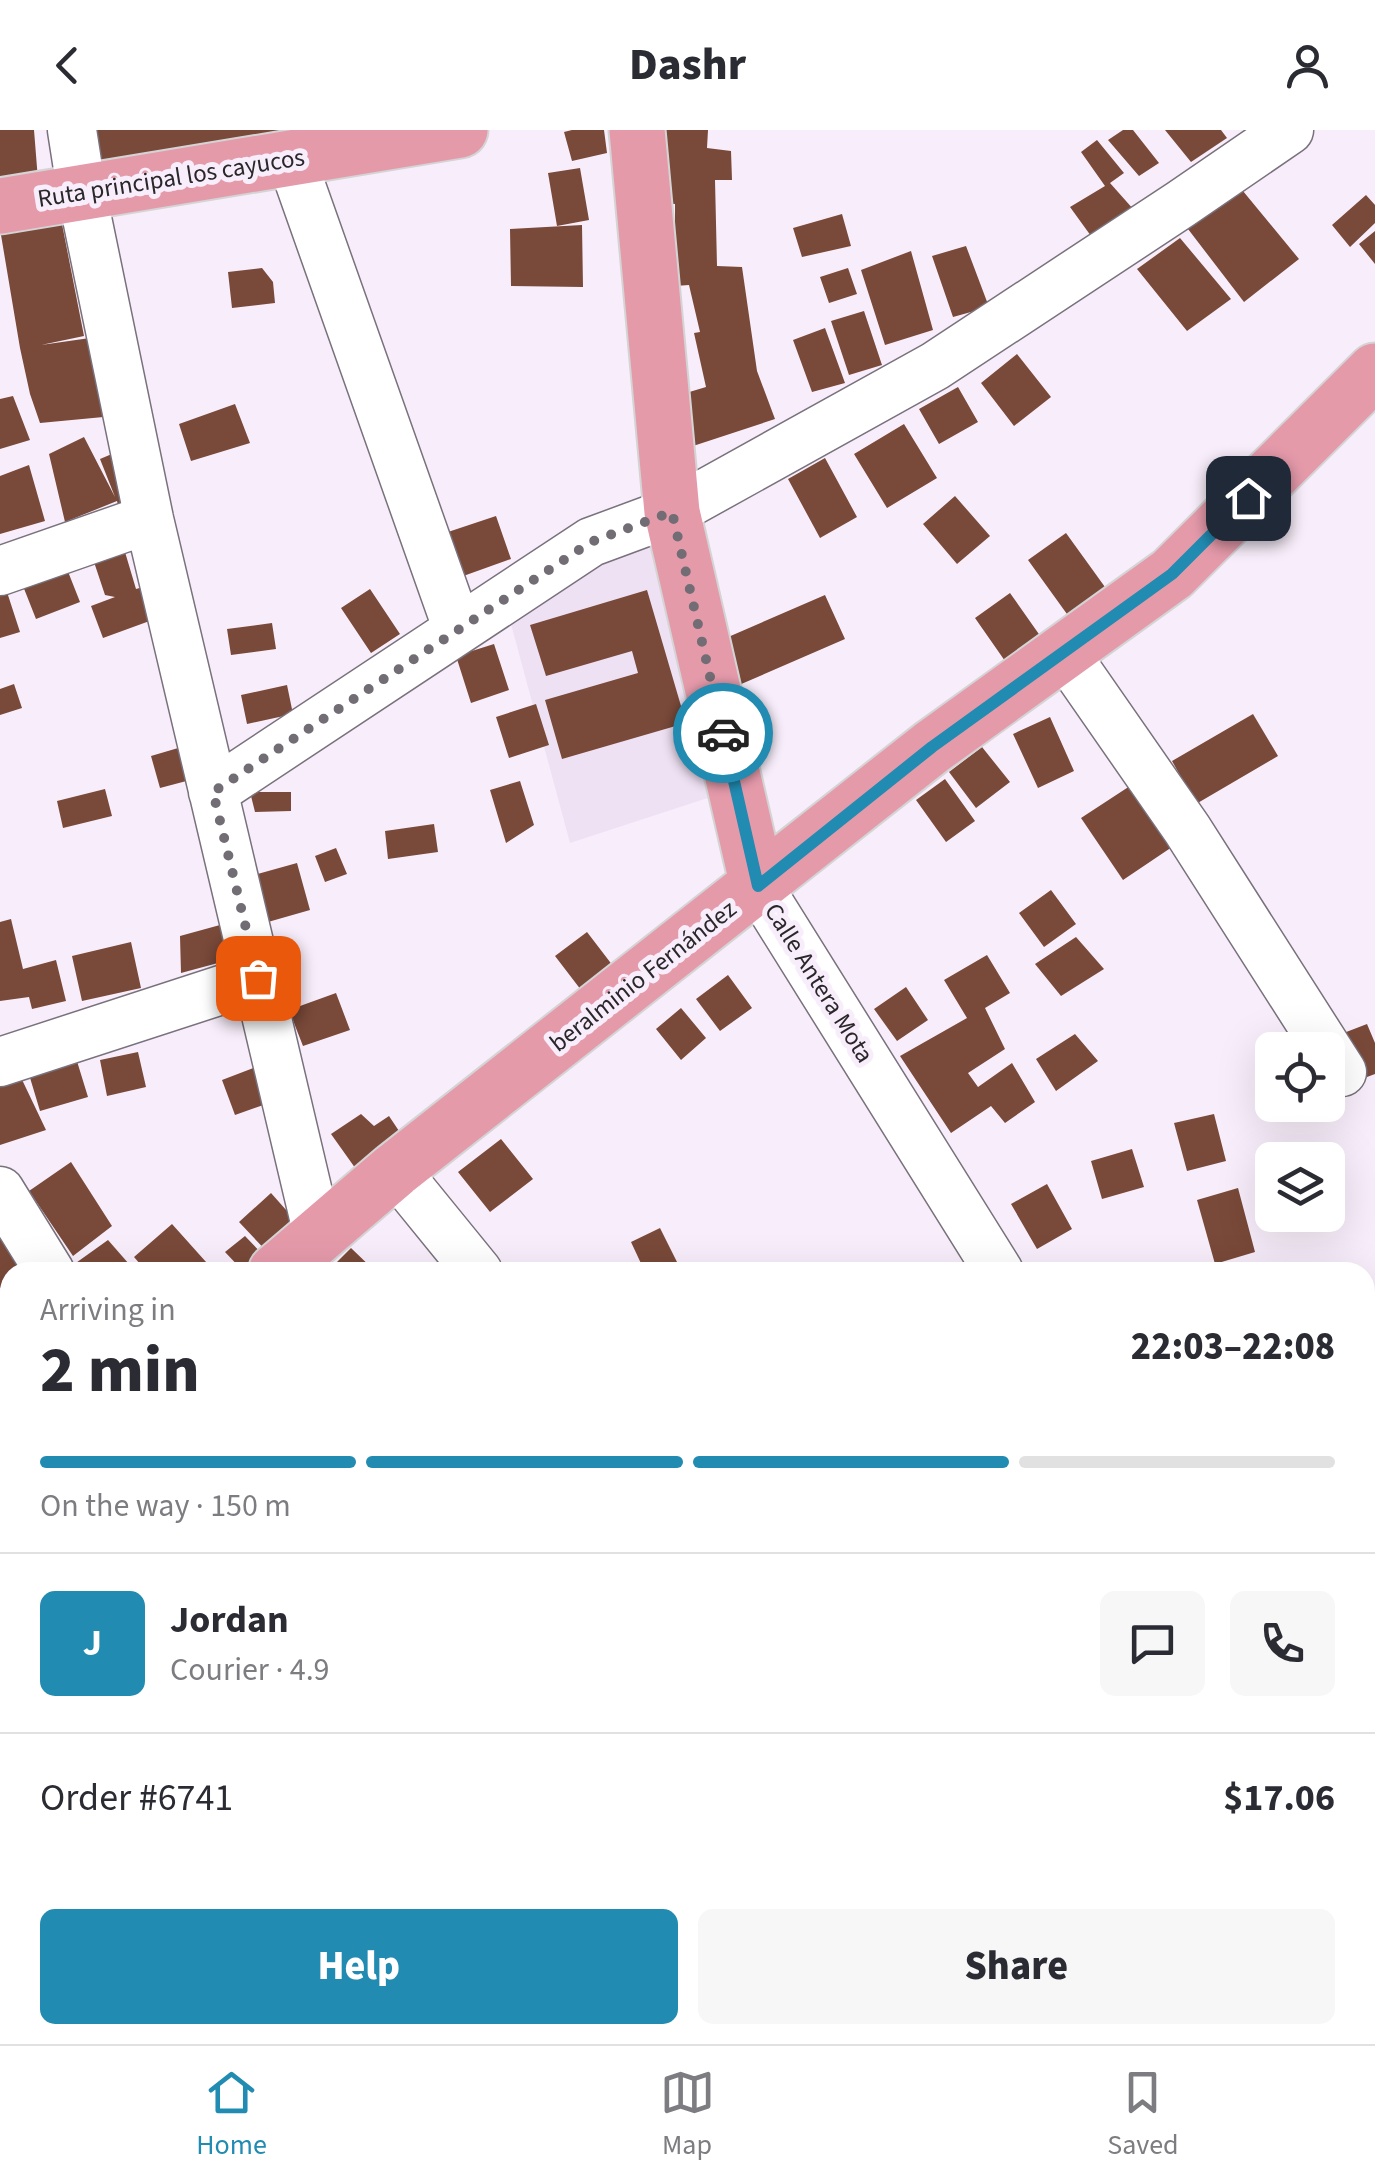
<!DOCTYPE html>
<meta charset="utf-8">
<style>
body{margin:0;font-family:"Source Sans 3",sans-serif;background:#f7f7f7;color:#2b2b33;height:100vh;display:flex;flex-direction:column;font-size:38px;white-space:nowrap}
*{box-sizing:border-box;margin:0}
p{font-size:32px;color:#7c7c81}
.icon{flex:none;width:55px;height:55px;fill:none;stroke:currentColor;stroke-width:2;stroke-linecap:round;stroke-linejoin:round}
.map{position:relative;flex:1;overflow:hidden}
.side{position:absolute;left:0px;top:1132px;width:1375px;height:782px;display:flex;flex-direction:column;background:#fff;border-radius:30px 30px 0 0;box-shadow:0 10px 40px #0002}
.side>*{flex:none}
.tools{position:absolute;left:1255px;top:902px;display:grid;gap:20px}
.tools a{display:grid;place-items:center;width:90px;height:90px;border-radius:15px;background:#fff;box-shadow:0 10px 40px #0002;font-size:50px}
.pin{position:absolute;display:grid;place-items:center;width:85px;height:85px;color:#fff;margin:-42px;border-radius:20px;box-shadow:0 5px 15px #0006}
.courier{position:absolute;display:grid;place-items:center;width:100px;height:100px;margin:-50px;border:8px solid #218bb2;border-radius:50%;background:#fff;color:#222;box-shadow:0 2px 12px #0007}
.overview em{font-style:normal;font-weight:800}
.overview div{display:flex;flex-direction:column-reverse}
.overview{display:flex;align-items:center;justify-content:space-between;height:170px;padding:0 40px}
h1{font-size:65px;font-weight:800;line-height:75px}
.bar{display:grid;grid-template-columns:repeat(4,1fr);gap:15px 10px;align-content:center;height:120px;padding:0 40px}
.bar i{height:12px;border-radius:8px;background:#e1e1e2}
.bar .on{background:#218bb2}
.bar p{grid-column:span 4}
.line{display:flex;align-items:center;gap:25px;padding:0 40px;border-top:2px solid #e1e1e2}
.line div{flex:1}
.round{display:grid;place-items:center;flex:none;width:105px;height:105px;border-radius:15px;background:#f7f7f7}
.cta{display:flex;gap:20px;margin-top:auto;padding:20px 40px}
.cta a{flex:1;height:115px;border-radius:15px;background:#218bb2;color:#fff;font-size:40px;font-weight:800;line-height:115px;text-align:center}
.cta a+a{background:#f7f7f7;color:#2b2b33}
header{display:flex;justify-content:space-between;align-items:center;height:130px;padding:0 40px;background:#fff;font-size:45px;font-weight:800}
.dock{display:flex;justify-content:space-around;align-items:center;height:140px;border-top:2px solid #e1e1e2;background:#fff;font-size:28px;color:#7c7c81}
.dock a{display:grid;justify-items:center;gap:5px}
.dock .on{color:#218bb2}
.map>svg:first-child{display:block}
.built{fill:#efe1f4}
.green{fill:#dfe3b2}
.building{fill:#794939}
.lines{fill:none;stroke-linecap:round;stroke-linejoin:round}
.minor-casing{stroke:#79717c;stroke-width:51}
.major-casing{stroke:#d4d4d5;stroke-width:59}
.minor{stroke:#fff;stroke-width:48}
.major{stroke:#e59aaa;stroke-width:55}
.done{stroke:#726d74;stroke-width:10;stroke-dasharray:0 18}
.route{stroke:#218bb2;stroke-width:12}
.labels{text-anchor:middle;dominant-baseline:central;stroke-width:10;stroke-linejoin:round;paint-order:stroke}
.street-label{font-size:25px;fill:#2a272b;stroke:#f8eefb}
</style>
<header><svg class="icon" aria-label="back" viewBox="0 0 24 24"><path d="M15 5l-7 7 7 7"/></svg>Dashr<svg class="icon" aria-label="person" viewBox="0 0 24 24"><circle cx="12" cy="8" r="4"/><path d="M4 21q1-7 8-7t8 7"/></svg></header>
<div class="map">
<svg width="1375" height="1914" viewBox="0 0 1375 1914">
<rect width="100%" height="100%" fill="#f8eefb"/>
<path class="built" d="M 661,403 L 717,665 L 570,713 L 508,483 Z"/>
<path class="green" d="M 903,1905 L 1135,1905 L 1137,1914 L 906,1914 Z"/>
<path class="building" d="M 0,0 L 34,0 L 38,50 L 0,56 Z
M 89,0 L 317,0 L 96,42 Z
M 572,0 L 604,0 L 607,23 L 572,31 L 564,2 Z
M 657,0 L 708,0 L 707,18 L 731,21 L 732,50 L 715,50 L 717,136 L 742,137 L 757,241 L 775,289 L 687,318 L 676,266 L 706,257 L 694,203 L 700,202 L 689,155 L 675,156 L 675,74 L 664,73 Z
M 1123,0 L 1133,0 L 1159,33 L 1139,46 L 1108,10 Z
M 1165,0 L 1221,0 L 1227,8 L 1191,32 Z
M 1097,10 L 1124,43 L 1110,53 L 1134,80 L 1091,106 L 1070,77 L 1105,56 L 1081,22 Z
M 580,38 L 589,90 L 557,96 L 548,43 Z
M 1238,55 L 1299,129 L 1244,172 L 1188,99 Z
M 1366,65 L 1375,75 L 1375,93 L 1350,117 L 1332,95 Z
M 842,84 L 851,116 L 802,127 L 793,98 Z
M 62,94 L 84,206 L 41,215 L 97,207 L 114,286 L 40,293 L 30,264 L 20,218 L 0,99 Z
M 582,95 L 583,157 L 511,156 L 510,99 Z
M 1375,101 L 1375,134 L 1359,114 Z
M 1180,108 L 1231,169 L 1187,201 L 1137,139 Z
M 966,116 L 989,177 L 953,187 L 932,126 Z
M 911,121 L 933,200 L 885,215 L 861,140 Z
M 262,138 L 273,152 L 275,173 L 232,178 L 228,142 Z
M 848,138 L 857,164 L 829,173 L 820,147 Z
M 864,181 L 882,235 L 849,245 L 831,191 Z
M 825,198 L 845,253 L 812,262 L 793,210 Z
M 1017,224 L 1051,267 L 1014,296 L 981,253 Z
M 958,257 L 978,292 L 939,314 L 919,279 Z
M 13,266 L 30,310 L 0,319 L 0,269 Z
M 235,274 L 250,313 L 191,331 L 179,294 Z
M 904,294 L 937,348 L 887,378 L 854,324 Z
M 84,307 L 115,367 L 100,329 L 119,321 L 138,368 L 118,375 L 117,371 L 65,392 L 49,324 Z
M 825,328 L 857,387 L 820,408 L 788,349 Z
M 29,335 L 45,391 L 0,404 L 0,346 Z
M 955,366 L 990,406 L 957,434 L 923,394 Z
M 496,386 L 511,429 L 455,449 L 439,405 Z
M 1066,403 L 1110,464 L 1072,491 L 1028,430 Z
M 125,422 L 136,459 L 143,457 L 155,489 L 103,508 L 91,476 L 115,467 L 105,465 L 94,432 Z
M 65,434 L 80,472 L 36,489 L 21,451 Z
M 6,459 L 20,502 L 0,508 L 0,461 Z
M 370,459 L 400,504 L 371,523 L 341,478 Z
M 647,460 L 686,593 L 562,629 L 545,570 L 638,543 L 632,521 L 546,546 L 530,495 Z
M 1010,463 L 1048,517 L 1012,541 L 975,488 Z
M 825,465 L 845,509 L 739,555 L 719,511 Z
M 272,493 L 276,519 L 231,525 L 227,499 Z
M 494,514 L 509,560 L 471,573 L 456,526 Z
M 14,554 L 22,578 L 0,585 L 0,559 Z
M 287,555 L 293,584 L 247,594 L 241,565 Z
M 536,574 L 549,615 L 509,628 L 496,587 Z
M 1253,584 L 1278,626 L 1196,674 L 1172,631 Z
M 1050,587 L 1074,641 L 1038,658 L 1013,604 Z
M 185,616 L 194,649 L 160,658 L 151,626 Z
M 982,617 L 1010,652 L 976,678 L 949,642 Z
M 945,649 L 975,691 L 946,712 L 916,670 Z
M 520,651 L 534,695 L 506,713 L 490,660 Z
M 1133,654 L 1175,715 L 1123,750 L 1081,688 Z
M 105,659 L 112,686 L 63,698 L 57,671 Z
M 250,662 L 291,662 L 291,681 L 255,682 Z
M 434,694 L 438,722 L 388,729 L 385,701 Z
M 336,718 L 347,744 L 325,752 L 315,726 Z
M 297,733 L 310,780 L 268,792 L 254,745 Z
M 1051,760 L 1076,794 L 1044,817 L 1019,783 Z
M 11,789 L 23,839 L 56,830 L 66,871 L 32,879 L 29,867 L 0,871 L 0,792 Z
M 220,795 L 229,830 L 181,843 L 180,806 Z
M 587,802 L 623,849 L 591,873 L 555,826 Z
M 1076,807 L 1104,839 L 1061,866 L 1035,834 Z
M 131,812 L 141,858 L 82,871 L 72,826 Z
M 987,825 L 1010,863 L 985,878 L 1005,919 L 968,943 L 978,957 L 1012,933 L 1035,972 L 1005,993 L 991,976 L 951,1003 L 900,926 L 967,888 L 944,850 Z
M 728,845 L 752,878 L 720,901 L 696,869 Z
M 906,857 L 928,890 L 897,911 L 874,879 Z
M 336,863 L 350,900 L 303,916 L 289,880 Z
M 681,878 L 706,908 L 681,930 L 656,899 Z
M 1367,894 L 1375,913 L 1375,944 L 1359,950 L 1341,904 Z
M 1075,904 L 1098,931 L 1056,961 L 1036,929 Z
M 138,922 L 146,957 L 107,966 L 100,930 Z
M 76,928 L 88,967 L 40,981 L 28,941 Z
M 15,935 L 46,1000 L 0,1015 L 0,940 Z
M 256,937 L 269,973 L 235,985 L 222,950 Z
M 361,984 L 374,996 L 389,986 L 405,1010 L 358,1042 L 331,1004 Z
M 1214,984 L 1226,1031 L 1187,1041 L 1174,993 Z
M 501,1009 L 533,1049 L 490,1082 L 458,1042 Z
M 1132,1019 L 1144,1057 L 1102,1069 L 1091,1031 Z
M 71,1032 L 112,1096 L 73,1126 L 29,1061 Z
M 1047,1054 L 1072,1099 L 1037,1119 L 1011,1074 Z
M 1238,1058 L 1255,1122 L 1215,1134 L 1197,1070 Z
M 271,1063 L 303,1099 L 272,1127 L 239,1092 Z
M 172,1094 L 215,1142 L 147,1142 L 134,1127 Z
M 0,1095 L 24,1142 L 10,1142 L 10,1152 L 0,1158 Z
M 660,1098 L 677,1132 L 655,1142 L 645,1142 L 631,1112 Z
M 245,1106 L 267,1129 L 255,1142 L 244,1142 L 225,1122 Z
M 108,1110 L 136,1142 L 79,1142 L 73,1135 Z
M 351,1118 L 376,1142 L 332,1142 L 329,1140 Z
M 1375,1289 L 1375,1326 L 1365,1328 L 1365,1292 Z
M 0,1311 L 10,1321 L 10,1366 L 0,1376 Z
M 10,1435 L 10,1503 L 0,1491 L 0,1445 Z
M 10,1604 L 10,1657 L 0,1660 L 0,1607 Z
M 203,1905 L 251,1905 L 258,1914 L 209,1914 Z
M 1147,1905 L 1186,1905 L 1187,1914 L 1147,1914 Z
M 1217,1905 L 1247,1905 L 1249,1914 L 1219,1914 Z"/>
<g class="lines">
<defs>
<path id="minor" d="M 72,0 L 82,64 L 149,389 L 318,1105
M 291,28 L 458,500
M 0,441 L 149,389
M 1064,522 L 1187,699 L 1342,942
M 213,662 L 591,412 L 672,382 L 935,236 L 1181,74 L 1289,0
M 758,756 L 999,1142
M 0,932 L 258,848
M 395,1040 L 478,1142
M 0,1061 L 50,1142
M 1365,1233 L 1375,1231
M 1365,1691 L 1375,1687
M 555,1905 L 561,1914
M 875,1905 L 879,1914
M 1272,1905 L 1275,1914"/>
<path id="major" d="M 637,0 L 672,382 L 758,756
M 0,76 L 460,0
M 276,1142 L 395,1040 L 932,617 L 1172,444 L 1375,241
M 0,1407 L 10,1396"/>
</defs>
<use href="#minor" class="minor-casing"/>
<use href="#major" class="major-casing"/>
<use href="#minor" class="minor"/>
<use href="#major" class="major"/>
</g>
<g class="lines">
<path class="done" d="M 258,848 L 213,662 L 591,412 L 672,382 L 723,603"/>
<path class="route" d="M 723,603 L 758,756 L 932,617 L 1172,444 L 1248,368"/>
</g>
<g class="labels">
<g class="street-label">
<text transform="translate(171 48) rotate(-9)">Ruta principal los cayucos</text>
<text transform="translate(643 846) rotate(-38)">beralminio Fernández</text>
<text transform="translate(819 853) rotate(58)">Calle Antera Mota</text>
</g>
</g>
</svg>
<div class="tools">
<a><svg class="icon" aria-label="locate" viewBox="0 0 24 24"><circle cx="12" cy="12" r="6"/><path d="M12 2v4M12 18v4M2 12h4M18 12h4"/></svg></a>
<a><svg class="icon" aria-label="layers" viewBox="0 0 24 24"><path d="M12 4l9 5-9 5-9-5zM3 14l9 5 9-5"/></svg></a>
</div>
<div class="pin" style="left:258px;top:848px;background:#ea580c"><svg class="icon" aria-label="bag" viewBox="0 0 24 24"><path d="M5 8h14l-1 12H6zM9 8a3 3 0 0 1 6 0"/></svg></div>
<div class="pin" style="left:1248px;top:368px;background:#1f2937"><svg class="icon" aria-label="home" viewBox="0 0 24 24"><path d="M3 11l9-7 9 7M6 9v11h12V9"/></svg></div>
<div class="courier" style="left:723px;top:603px"><svg class="icon" aria-label="car" viewBox="0 0 24 24"><path d="M5 17H2v-5l4-1 3-4h7l3 4 3 1v5h-3M9 17h6M6 11h13"/><circle cx="7" cy="17" r="2"/><circle cx="17" cy="17" r="2"/></svg></div>
<section class="side">
<div class="overview"><div><h1>2 min</h1><p>Arriving in</p></div><em>22:03–22:08</em></div>
<div class="bar"><i class="on"></i><i class="on"></i><i class="on"></i><i></i><p>On the way · 150 m</p></div>
<div class="line" style="height:180px"><b class="round" style="background:#218bb2;color:#fff">J</b><div><b>Jordan</b><p>Courier · 4.9</p></div><a class="round"><svg class="icon" aria-label="chat" viewBox="0 0 24 24"><path d="M4 5h16v11H9l-5 4z"/></svg></a><a class="round"><svg class="icon" aria-label="phone" viewBox="0 0 24 24"><path d="M5 4h4l2 5-3 2q2 4 5 5l2-3 5 2v4C11 20 4 13 5 4z"/></svg></a></div>
<div class="line" style="height:130px"><div>Order #6741</div><b>$17.06</b></div>
<div class="cta"><a>Help</a><a>Share</a></div>
</section>
</div>
<nav class="dock">
<a class="on"><svg class="icon" aria-label="home" viewBox="0 0 24 24"><path d="M3 11l9-7 9 7M6 9v11h12V9"/></svg>Home</a>
<a><svg class="icon" aria-label="map" viewBox="0 0 24 24"><path d="M3 6l6-2 6 2 6-2v14l-6 2-6-2-6 2zM9 4v14M15 6v14"/></svg>Map</a>
<a><svg class="icon" aria-label="saved" viewBox="0 0 24 24"><path d="M7 4h10v16l-5-4-5 4z"/></svg>Saved</a>
</nav>
